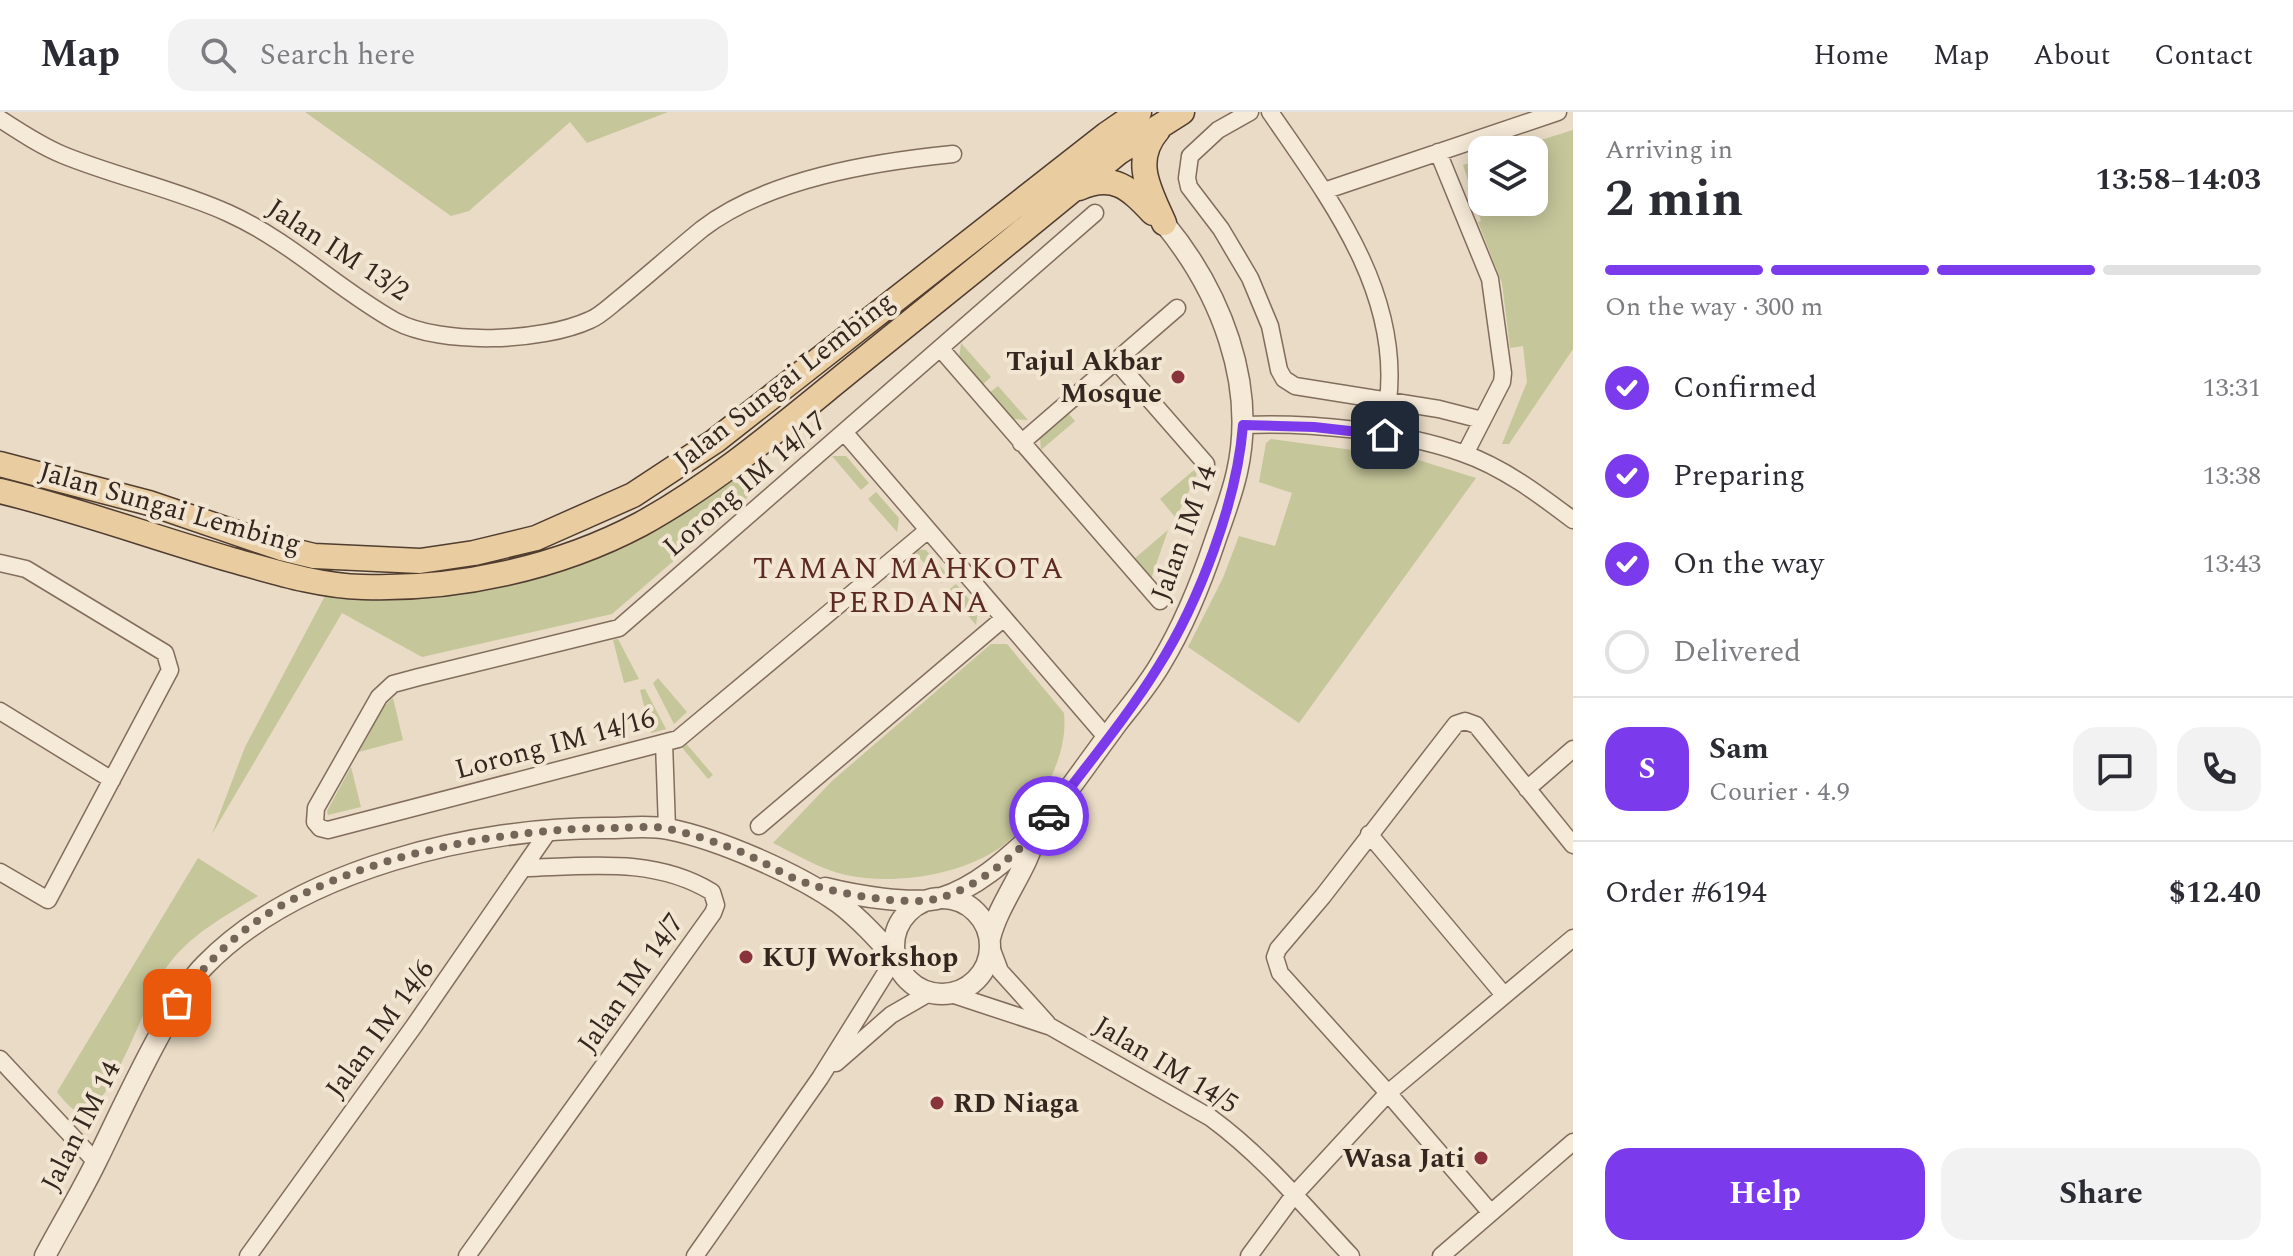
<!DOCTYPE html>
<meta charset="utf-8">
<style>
body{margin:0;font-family:Spectral,serif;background:#f2f2f3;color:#2b2b33;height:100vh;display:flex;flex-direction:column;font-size:30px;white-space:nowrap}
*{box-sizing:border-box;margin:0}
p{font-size:26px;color:#7c7c81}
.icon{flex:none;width:44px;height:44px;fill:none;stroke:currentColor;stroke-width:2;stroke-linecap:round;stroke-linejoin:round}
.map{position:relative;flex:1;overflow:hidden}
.drawer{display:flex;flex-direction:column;background:#fff;width:720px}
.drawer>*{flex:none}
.fabs{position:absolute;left:1468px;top:24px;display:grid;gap:16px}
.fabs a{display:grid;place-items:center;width:80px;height:80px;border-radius:16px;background:#fff;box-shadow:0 4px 20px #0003;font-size:40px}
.pin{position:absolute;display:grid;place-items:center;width:68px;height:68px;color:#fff;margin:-34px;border-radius:16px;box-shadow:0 4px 12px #0006}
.courier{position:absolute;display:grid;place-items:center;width:80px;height:80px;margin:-40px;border:6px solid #7c3aed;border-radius:50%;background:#fff;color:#222;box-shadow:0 2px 10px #0007}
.headline em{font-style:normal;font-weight:700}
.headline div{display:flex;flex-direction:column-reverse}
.headline{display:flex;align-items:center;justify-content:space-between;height:136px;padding:0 32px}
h1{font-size:52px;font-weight:700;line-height:60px}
.bar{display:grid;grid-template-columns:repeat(4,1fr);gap:12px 8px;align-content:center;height:96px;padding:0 32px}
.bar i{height:10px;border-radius:6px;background:#e1e1e2}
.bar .active{background:#7c3aed}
.bar p{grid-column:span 4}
.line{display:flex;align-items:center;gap:20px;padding:0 32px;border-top:2px solid #e1e1e2}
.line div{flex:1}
.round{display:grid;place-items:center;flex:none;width:84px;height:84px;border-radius:24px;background:#f2f2f3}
ol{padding:0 32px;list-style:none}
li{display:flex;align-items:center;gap:24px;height:88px}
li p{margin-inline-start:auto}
li .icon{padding:8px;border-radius:50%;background:#7c3aed;color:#fff;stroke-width:4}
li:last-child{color:#7c7c81}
li i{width:44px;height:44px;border:4px solid #e1e1e2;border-radius:50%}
.action{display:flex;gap:16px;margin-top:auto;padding:16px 32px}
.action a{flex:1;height:92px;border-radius:24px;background:#7c3aed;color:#fff;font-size:32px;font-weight:700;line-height:92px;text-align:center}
.action a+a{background:#f2f2f3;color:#2b2b33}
header{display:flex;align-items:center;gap:48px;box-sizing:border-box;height:112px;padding:0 40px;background:#fff;border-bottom:2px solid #e1e1e2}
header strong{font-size:38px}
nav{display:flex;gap:44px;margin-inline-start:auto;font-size:28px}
.search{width:560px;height:72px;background:#f2f2f3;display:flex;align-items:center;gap:20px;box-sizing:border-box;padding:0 28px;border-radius:24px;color:#7c7c81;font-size:30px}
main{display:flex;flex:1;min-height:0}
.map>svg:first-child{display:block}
.green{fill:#c5c69a}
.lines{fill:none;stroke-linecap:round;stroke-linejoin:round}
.minor-casing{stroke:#826d5d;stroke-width:19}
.tertiary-casing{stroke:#826d5d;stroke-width:23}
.primary-casing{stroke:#503d30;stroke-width:27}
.minor{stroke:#f5e9d7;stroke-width:16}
.tertiary{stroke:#f5e9d7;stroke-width:20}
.primary{stroke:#e9cca0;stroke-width:24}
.done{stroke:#736659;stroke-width:8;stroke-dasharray:0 14.4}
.route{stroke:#7c3aed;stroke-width:10}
.poi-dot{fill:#8b333b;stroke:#f2e6d3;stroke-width:3}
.labels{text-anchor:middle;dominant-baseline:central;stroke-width:8;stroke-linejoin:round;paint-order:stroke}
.street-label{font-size:28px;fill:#34271f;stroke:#f2e6d3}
.poi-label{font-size:28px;font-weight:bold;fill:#34271f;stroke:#f2e6d3;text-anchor:end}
.neighbourhood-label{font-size:30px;letter-spacing:2px;fill:#5c2a23;stroke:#f2e6d3}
</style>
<header>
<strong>Map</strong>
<div class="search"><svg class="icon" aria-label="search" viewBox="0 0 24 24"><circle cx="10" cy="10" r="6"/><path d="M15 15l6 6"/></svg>Search here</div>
<nav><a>Home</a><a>Map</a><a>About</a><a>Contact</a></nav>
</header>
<main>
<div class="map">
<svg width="1573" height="1144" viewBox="0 0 1573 1144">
<rect width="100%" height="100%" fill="#e9dbc5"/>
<path class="green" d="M 305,0 L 668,0 L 587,31 L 570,10 L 469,99 L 451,104 Z
M 1573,18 L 1573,237 L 1509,332 L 1502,332 L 1527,270 L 1523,234 L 1510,236 L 1502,171 L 1478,110 L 1481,109 L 1463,53 L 1482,47 L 1482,90 L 1534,90 L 1534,38 L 1509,38 Z
M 961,231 L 991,265 L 982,273 L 959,247 Z
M 998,274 L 1028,308 L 1013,307 L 989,281 Z
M 1069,302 L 1075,309 L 1041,338 L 1040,326 Z
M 1271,327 L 1412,346 L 1476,366 L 1299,611 L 1188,535 L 1223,466 L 1239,424 L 1275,434 L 1292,381 L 1259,370 L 1266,331 Z
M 832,344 L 846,344 L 869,371 L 861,378 Z
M 1194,358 L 1197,362 L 1176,406 L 1160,387 Z
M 736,364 L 748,377 L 750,383 L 612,502 L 422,545 L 342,501 L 212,722 L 245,635 L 326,482 C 370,483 417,489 461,483 C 566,469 646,415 736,364 Z
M 876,380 L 899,406 L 897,420 L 868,387 Z
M 1168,418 L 1151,467 L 1134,447 Z
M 912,437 L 926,438 L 949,464 L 941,471 Z
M 956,472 L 978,498 L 976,513 L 947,479 Z
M 618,527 L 639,567 L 624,571 L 613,528 Z
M 991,532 L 1007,532 L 1064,601 C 1067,630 1056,658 1042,683 C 1031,704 1016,727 995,739 C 955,764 892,773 846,763 C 820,757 797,743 773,731 L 832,669 Z
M 658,566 L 687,600 L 674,612 L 653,571 Z
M 645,577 L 666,617 L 651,621 L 640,578 Z
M 393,586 L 403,628 L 359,640 L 383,595 Z
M 684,629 L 713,663 L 708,667 L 680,633 Z
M 351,655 L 361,695 L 328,703 L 327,699 Z
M 198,746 L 258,784 C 222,806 181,827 160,866 C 146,891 110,994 85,1000 C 74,1003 63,987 57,980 Z"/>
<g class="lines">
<defs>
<path id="minor" d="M 1250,0 L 1218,18 L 1190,44 L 1187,66 L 1189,75 L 1221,117 L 1250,166 L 1270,214 L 1279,258 L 1284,267 L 1295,274 L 1439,297 L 1482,308
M 1270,0 C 1329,86 1401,179 1388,289
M 0,7 C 20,20 41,34 63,43 C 117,65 175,77 228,101 C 292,130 336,176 395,209 C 442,234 542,230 590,208 C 600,204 610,194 619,187 C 647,164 674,140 702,117 C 767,67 873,50 953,42
M 1438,40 L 1490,167 L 1503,261 L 1502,270 L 1465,342
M 1324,79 L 1558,0
M 940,236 L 1160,489
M 1116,249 L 1206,352
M 1243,313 C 1309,310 1400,319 1462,341 C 1503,355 1540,383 1573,408
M 844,320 L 1107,626
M 1021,331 L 1177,196
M 928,418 L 678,627 L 328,718 L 320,716 L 315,710 L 316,696 L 379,585 L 393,572 L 419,565 L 619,516 L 1095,101
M 0,451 L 26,457 L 165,541 L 170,558 L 48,788 L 0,760
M 0,599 L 112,668
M 664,631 L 667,716
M 1527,677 L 1573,637
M 759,714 L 1004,506
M 1369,722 L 1504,883
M 991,835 L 1000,859 L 1047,911
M 951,882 L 1051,915 L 1211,1006 C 1263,1044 1307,1097 1351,1144
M 0,947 L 96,1050
M 836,951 L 891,903 L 929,881
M 1491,1101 L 1388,981 L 1280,861 L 1275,845 L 1278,837 L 1323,784 L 1456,612 L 1465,609 L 1476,613 L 1573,733
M 248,1144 L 414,914 L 550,717
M 467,1144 L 713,801 L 716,793 L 712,780 C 655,745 589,754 525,756
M 695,1144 L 820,966 L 895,846
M 1249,1144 L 1294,1083 L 1388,981 L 1573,826
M 1441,1144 L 1573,1030"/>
<path id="tertiary" d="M 825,776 C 853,783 913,794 941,786 C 975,776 1006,748 1032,724
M894 834a48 48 0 1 1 96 0a48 48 0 1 1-96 0Z
M 990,826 C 999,790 1029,755 1035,723 C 1063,686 1090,648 1118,610 C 1133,591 1149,572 1161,551 C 1184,513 1201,471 1215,429 C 1223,406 1232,383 1237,360 C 1257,271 1220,179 1164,111
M 45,1144 C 62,1112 81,1081 97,1048 C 119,1003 140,957 165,913 C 176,893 188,870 205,853 C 299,757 477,715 608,716 C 627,716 650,713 668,717 C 719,727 798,762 839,791 C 860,807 878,827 895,846"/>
<path id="primary" d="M 1158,18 C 1131,49 1150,79 1164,111
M 1079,76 C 1114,60 1130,77 1153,101
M 0,352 L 149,391 L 281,436 L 314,444 L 420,449 L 474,441 L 536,426 L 633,383 L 715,329 L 1107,22 L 1139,0
M 0,379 C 79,398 155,426 232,448 C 275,460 319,474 363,475 C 457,478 558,456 641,412 C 721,368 791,306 862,249 C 948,180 1034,110 1119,40 L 1182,0"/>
</defs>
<use href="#minor" class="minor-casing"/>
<use href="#tertiary" class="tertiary-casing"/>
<use href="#primary" class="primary-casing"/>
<use href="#minor" class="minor"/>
<use href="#tertiary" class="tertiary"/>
<use href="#primary" class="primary"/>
</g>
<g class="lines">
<path class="done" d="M 177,891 C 204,853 232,824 272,799 C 366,742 506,716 615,716 C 632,716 652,713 669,717 C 693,722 721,732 744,741 C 766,751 787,765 809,772 C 839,782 910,795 940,786 C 979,775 1027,735 1049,704"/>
<path class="route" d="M 1049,704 C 1085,655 1126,607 1158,555 C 1199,490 1237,390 1243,313 L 1314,315 L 1385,323"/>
</g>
<g class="poi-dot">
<circle cx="1178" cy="265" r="8"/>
<circle cx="746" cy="845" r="8"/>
<circle cx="937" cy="991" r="8"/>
<circle cx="1481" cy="1046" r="8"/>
</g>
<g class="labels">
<g class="street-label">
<text transform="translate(338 138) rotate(33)">Jalan IM 13/2</text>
<text transform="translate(784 269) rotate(-38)">Jalan Sungai Lembing</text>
<text transform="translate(745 372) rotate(-41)">Lorong IM 14/17</text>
<text transform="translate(170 396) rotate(16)">Jalan Sungai Lembing</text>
<text transform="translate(1184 421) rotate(-70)">Jalan IM 14</text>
<text transform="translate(555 632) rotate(-15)">Lorong IM 14/16</text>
<text transform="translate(631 871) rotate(-55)">Jalan IM 14/7</text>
<text transform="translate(380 917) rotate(-54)">Jalan IM 14/6</text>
<text transform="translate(1166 953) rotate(31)">Jalan IM 14/5</text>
<text transform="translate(81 1014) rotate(-63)">Jalan IM 14</text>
</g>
<g class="poi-label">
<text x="1162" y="249">Tajul Akbar<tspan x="1162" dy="32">Mosque</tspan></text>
<text x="762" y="845" text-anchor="start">KUJ Workshop</text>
<text x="953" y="991" text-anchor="start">RD Niaga</text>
<text x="1465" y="1046">Wasa Jati</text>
</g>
<g class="neighbourhood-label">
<text x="909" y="457">TAMAN MAHKOTA<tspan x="909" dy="34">PERDANA</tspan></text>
</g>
</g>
</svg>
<div class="fabs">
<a><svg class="icon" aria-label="layers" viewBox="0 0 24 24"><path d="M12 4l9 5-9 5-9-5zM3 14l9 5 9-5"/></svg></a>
</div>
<div class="pin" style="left:177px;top:891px;background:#ea580c"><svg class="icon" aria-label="bag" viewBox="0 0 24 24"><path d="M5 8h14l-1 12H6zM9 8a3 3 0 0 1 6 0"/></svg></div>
<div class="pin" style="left:1385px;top:323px;background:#1f2937"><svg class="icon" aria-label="home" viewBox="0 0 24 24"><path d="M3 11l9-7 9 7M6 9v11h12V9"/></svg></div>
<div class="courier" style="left:1049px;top:704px"><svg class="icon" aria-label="car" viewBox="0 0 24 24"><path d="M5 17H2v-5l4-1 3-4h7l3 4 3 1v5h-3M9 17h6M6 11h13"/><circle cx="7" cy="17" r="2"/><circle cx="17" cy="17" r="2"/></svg></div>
</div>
<section class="drawer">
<div class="headline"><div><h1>2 min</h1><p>Arriving in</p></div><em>13:58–14:03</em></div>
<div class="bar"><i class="active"></i><i class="active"></i><i class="active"></i><i></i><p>On the way · 300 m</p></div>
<ol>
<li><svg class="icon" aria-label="check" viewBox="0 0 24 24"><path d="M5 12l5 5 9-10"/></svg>Confirmed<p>13:31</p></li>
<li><svg class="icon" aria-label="check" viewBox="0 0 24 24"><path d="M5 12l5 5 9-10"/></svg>Preparing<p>13:38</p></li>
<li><svg class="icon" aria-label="check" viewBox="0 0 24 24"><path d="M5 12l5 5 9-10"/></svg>On the way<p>13:43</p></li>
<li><i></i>Delivered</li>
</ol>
<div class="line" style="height:144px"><b class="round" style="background:#7c3aed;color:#fff">S</b><div><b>Sam</b><p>Courier · 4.9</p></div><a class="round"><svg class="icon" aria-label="chat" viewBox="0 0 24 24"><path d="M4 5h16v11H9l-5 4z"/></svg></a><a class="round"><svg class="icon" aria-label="phone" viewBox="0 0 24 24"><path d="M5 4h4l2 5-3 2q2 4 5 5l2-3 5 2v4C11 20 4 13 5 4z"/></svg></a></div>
<div class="line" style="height:104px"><div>Order #6194</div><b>$12.40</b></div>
<div class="action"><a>Help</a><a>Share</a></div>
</section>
</main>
